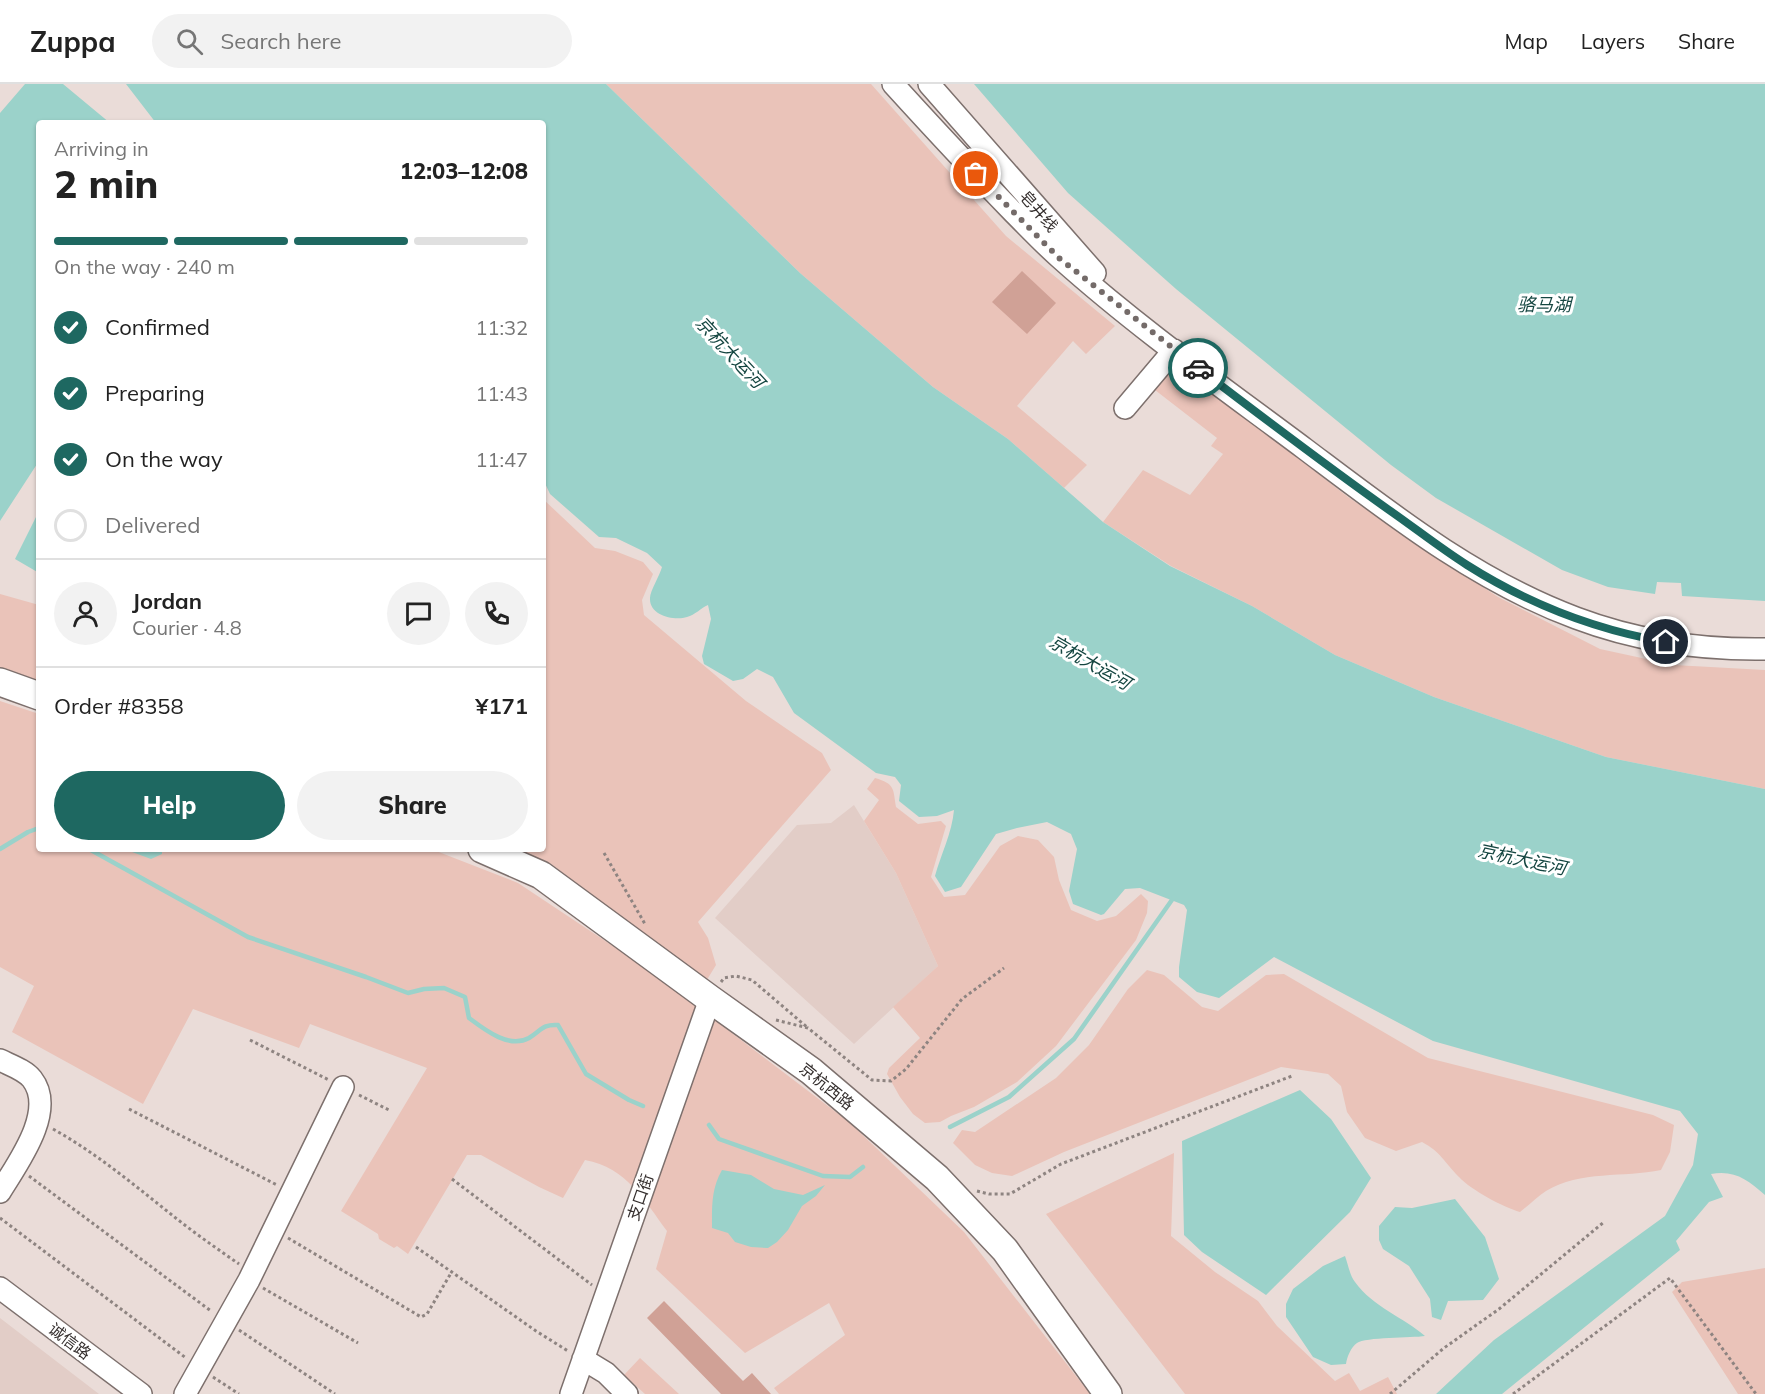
<!DOCTYPE html>
<meta charset="utf-8">
<style>
body{margin:0;font-family:Mulish,"Noto Sans SC",sans-serif;background:#f2f2f2;color:#222;height:100vh;display:flex;flex-direction:column;font-size:22px;white-space:nowrap}
*{box-sizing:border-box;margin:0}
p{font-size:20px;color:#767676}
.icon{flex:none;width:33px;height:33px;fill:none;stroke:currentColor;stroke-width:2;stroke-linecap:round;stroke-linejoin:round}
.map{position:relative;flex:1;overflow:hidden}
.sheet{position:absolute;left:36px;top:36px;width:510px;height:732px;display:flex;flex-direction:column;background:#fff;border-radius:6px;box-shadow:0 2px 4px #0004}
.sheet>*{flex:none}
.pin{position:absolute;display:grid;place-items:center;width:51px;height:51px;color:#fff;margin:-26px;border:3px solid #fff;border-radius:50%;box-shadow:0 2px 6px #0007}
.courier{position:absolute;display:grid;place-items:center;width:60px;height:60px;margin:-30px;border:4px solid #1e6861;border-radius:50%;background:#fff;color:#222;box-shadow:0 2px 8px #0007}
.headline em{font-style:normal;font-weight:800}
.headline div{display:flex;flex-direction:column-reverse}
.headline{display:flex;align-items:center;justify-content:space-between;height:102px;padding:0 18px}
h1{font-size:39px;font-weight:800;line-height:45px}
.bar{display:grid;grid-template-columns:repeat(4,1fr);gap:9px 6px;align-content:center;height:72px;padding:0 18px}
.bar i{height:8px;border-radius:4px;background:#e0e0e0}
.bar .current{background:#1e6861}
.bar p{grid-column:span 4}
.line{display:flex;align-items:center;gap:15px;padding:0 18px;border-top:2px solid #e0e0e0}
.line div{flex:1}
.round{display:grid;place-items:center;flex:none;width:63px;height:63px;border-radius:32px;background:#f2f2f2}
ol{padding:0 18px;list-style:none}
li{display:flex;align-items:center;gap:18px;height:66px}
li p{margin-inline-start:auto}
li .icon{padding:6px;border-radius:50%;background:#1e6861;color:#fff;stroke-width:4}
li:last-child{color:#767676}
li i{width:33px;height:33px;border:3px solid #e0e0e0;border-radius:50%}
.button{display:flex;gap:12px;margin-top:auto;padding:12px 18px}
.button a{flex:1;height:69px;border-radius:36px;background:#1e6861;color:#fff;font-size:24px;font-weight:800;line-height:69px;text-align:center}
.button a+a{background:#f2f2f2;color:#222}
header{display:flex;align-items:center;gap:36px;box-sizing:border-box;height:84px;padding:0 30px;background:#fff;border-bottom:2px solid #e0e0e0}
header strong{font-size:28px}
nav{display:flex;gap:33px;margin-inline-start:auto;font-size:21px}
.search{width:420px;height:54px;background:#f2f2f2;display:flex;align-items:center;gap:15px;box-sizing:border-box;padding:0 21px;border-radius:33px;color:#767676;font-size:22px}
.map>svg:first-child{display:block}
.built{fill:#e2cdc7}
.green{fill:#eac3b9}
.water{fill:#9bd2ca}
.lines{fill:none;stroke-linecap:round;stroke-linejoin:round}
.stream{stroke:#9bd2ca;stroke-width:4.5}
.building{fill:#d0a196}
.minor-casing{stroke:#7d706d;stroke-width:24}
.major-casing{stroke:#7d706d;stroke-width:30}
.path{stroke:#8e8481;stroke-width:3;stroke-dasharray:3 3;stroke-linecap:butt}
.minor{stroke:#fff;stroke-width:21}
.major{stroke:#fff;stroke-width:27}
.done{stroke:#746b69;stroke-width:6;stroke-dasharray:0 10.8}
.route{stroke:#1e6861;stroke-width:8}
.labels{text-anchor:middle;dominant-baseline:central;stroke-width:6;stroke-linejoin:round;paint-order:stroke}
.street-label{font-size:16px;fill:#342e2d;stroke:#fff}
.water-label{font-size:18px;font-style:italic;fill:#154641;stroke:#fff}
</style>
<header>
<strong>Zuppa</strong>
<div class="search"><svg class="icon" aria-label="search" viewBox="0 0 24 24"><circle cx="10" cy="10" r="6"/><path d="M15 15l6 6"/></svg>Search here</div>
<nav><a>Map</a><a>Layers</a><a>Share</a></nav>
</header>
<div class="map">
<svg width="1765" height="1310" viewBox="0 0 1765 1310">
<rect width="100%" height="100%" fill="#eadcd8"/>
<path class="built" d="M 854,721 L 896,789 L 938,882 L 854,960 L 715,834 L 797,741 L 831,739 Z
M 0,1234 L 99,1310 L 0,1310 Z"/>
<path class="green" d="M 606,0 L 871,0 L 1006,152 L 1115,242 L 1086,270 L 1073,257 L 1017,322 L 1087,381 L 1064,404 L 1008,355 L 933,303 L 800,189 Z
M 1177,279 L 1348,413 L 1498,513 L 1600,565 L 1674,581 L 1765,586 L 1765,705 L 1606,673 L 1434,613 L 1335,571 L 1252,522 L 1171,482 L 1103,438 L 1143,386 L 1190,411 L 1223,370 L 1211,362 L 1217,354 L 1155,306 Z
M 543,415 L 595,464 L 615,467 L 643,478 L 653,490 L 642,516 L 644,531 L 746,617 L 822,669 L 831,686 L 698,838 L 708,854 L 716,881 L 705,899 L 551,780 L 513,765 L 543,765 Z
M 0,510 L 39,521 L 39,602 L 0,587 Z
M 0,617 L 39,630 L 39,765 L 431,765 L 518,799 L 649,886 L 849,1038 L 964,1148 L 1090,1310 L 779,1310 L 774,1304 L 845,1251 L 829,1219 L 745,1269 L 656,1185 L 667,1147 C 644,1116 627,1084 585,1076 L 563,1114 L 539,1103 L 481,1071 L 467,1071 L 408,1170 L 397,1162 L 394,1164 L 379,1155 L 378,1150 L 341,1127 L 427,984 L 310,940 L 299,964 L 193,925 L 143,1020 L 12,948 L 34,902 L 0,883 Z
M 875,694 C 895,700 893,704 896,723 L 918,740 L 941,737 L 946,742 L 931,793 L 944,813 L 965,811 L 1000,762 L 1018,752 L 1038,756 L 1054,773 L 1059,796 L 1071,826 L 1097,837 L 1116,832 L 1141,810 L 1148,817 L 1147,829 L 1136,856 L 1056,962 L 1017,998 L 974,1023 L 951,1032 L 940,1038 L 925,1039 L 913,1030 L 900,1013 L 887,990 L 889,984 L 920,954 L 893,923 L 938,882 L 896,789 L 864,737 L 879,716 L 867,705 Z
M 1147,886 L 1164,891 L 1202,923 L 1218,927 L 1266,891 L 1284,890 L 1428,974 L 1653,1031 L 1674,1041 L 1670,1068 L 1661,1086 C 1624,1094 1580,1086 1546,1107 C 1537,1113 1529,1121 1520,1128 C 1503,1123 1471,1106 1459,1093 C 1444,1078 1441,1068 1422,1058 L 1396,1067 L 1365,1054 L 1347,1028 L 1341,1002 L 1328,990 L 1281,983 L 1064,1068 L 1012,1092 L 992,1089 L 975,1081 L 953,1059 L 962,1046 L 975,1048 L 1056,994 L 1089,961 L 1128,905 Z
M 1174,1069 L 1171,1152 L 1215,1188 L 1258,1217 L 1277,1242 L 1335,1297 L 1349,1289 L 1360,1307 L 1388,1293 L 1397,1310 L 1185,1310 L 1046,1130 Z
M 1765,1184 L 1765,1310 L 1738,1310 L 1672,1208 L 1682,1198 Z
M 640,1274 L 679,1310 L 645,1310 L 624,1291 Z"/>
<path class="water" d="M 25,0 L 63,0 L 110,39 L 39,39 L 39,377 L 0,437 L 0,29 Z
M 126,0 L 606,0 L 800,189 L 933,303 L 1008,355 L 1103,438 L 1170,482 L 1252,522 L 1335,571 L 1434,613 L 1606,673 L 1765,705 L 1765,1111 C 1747,1096 1736,1086 1711,1090 L 1723,1113 L 1709,1118 L 1676,1157 L 1680,1166 L 1502,1310 L 1436,1310 L 1494,1256 L 1665,1132 L 1693,1081 L 1698,1050 L 1680,1027 L 1433,957 L 1274,873 L 1219,914 L 1197,908 L 1179,893 L 1179,883 L 1187,826 L 1184,821 L 1140,804 L 1125,805 L 1104,830 L 1101,831 L 1073,820 L 1069,807 L 1077,765 L 1071,750 L 1047,738 L 1017,744 L 996,750 L 961,803 L 945,808 L 935,792 C 941,770 952,749 954,726 L 937,732 L 919,733 L 899,717 L 901,701 L 895,693 L 876,689 L 794,629 L 773,593 L 757,585 L 743,595 L 733,597 L 704,580 L 702,572 L 711,535 L 708,521 C 701,524 695,531 687,533 C 675,537 649,532 650,514 C 650,507 660,491 662,483 L 647,469 L 616,454 L 599,453 L 550,410 L 543,395 L 543,39 L 156,39 Z
M 974,0 L 1765,0 L 1765,517 L 1682,512 L 1681,499 L 1657,498 L 1655,510 L 1608,503 L 1562,486 L 1436,414 L 1391,381 L 1176,205 L 1068,109 Z
M 39,427 L 39,489 L 15,475 Z
M 124,765 L 162,765 L 162,770 L 151,775 Z
M 1300,1006 L 1331,1035 L 1371,1094 L 1350,1128 L 1266,1211 L 1202,1168 L 1184,1151 L 1182,1057 Z
M 722,1086 L 751,1091 L 774,1105 L 803,1111 L 825,1101 L 816,1112 L 802,1122 L 788,1146 L 777,1158 L 768,1164 L 751,1163 L 735,1158 L 728,1149 L 712,1144 C 712,1123 711,1105 722,1086 Z
M 1455,1115 L 1485,1153 L 1499,1195 L 1483,1216 L 1448,1217 L 1441,1236 L 1432,1233 L 1430,1215 L 1409,1182 L 1383,1165 L 1379,1156 L 1379,1142 L 1395,1123 L 1412,1124 Z
M 1345,1172 C 1348,1180 1350,1192 1355,1198 C 1373,1223 1403,1233 1425,1252 C 1412,1254 1365,1253 1357,1259 C 1351,1263 1347,1273 1346,1280 L 1331,1281 L 1313,1273 L 1286,1233 L 1286,1220 L 1293,1205 L 1323,1182 Z"/>
<g class="lines">
<path class="stream" d="M 0,765 L 28,748 L 39,744
M 89,765 L 248,853 L 366,893 L 408,909 L 424,905 L 444,904 L 465,913 L 469,934 C 485,946 509,965 529,954 C 542,946 542,940 558,941 L 586,990 L 629,1016 L 643,1022
M 709,1041 L 719,1055 L 823,1092 L 850,1093 L 863,1083
M 950,1043 L 1009,1013 L 1074,955 L 1174,813"/>
</g>
<path class="building" d="M 1022,187 L 1056,219 L 1027,250 L 992,218 Z
M 664,1217 L 743,1297 L 752,1289 L 771,1310 L 721,1310 L 647,1234 Z"/>
<g class="lines">
<defs>
<path id="minor" d="M 893,0 C 933,44 973,87 1014,129 C 1029,144 1044,160 1060,174 C 1137,243 1222,303 1305,365 C 1390,429 1476,497 1576,534 C 1637,557 1701,566 1765,565
M 929,0 L 1095,189
M 1125,324 L 1174,266
M 0,976 C 10,981 25,986 32,995 C 57,1027 17,1080 0,1108
M 0,1204 L 141,1310
M 583,1275 L 606,1289 L 627,1310
M 185,1310 L 249,1196 L 343,1003
M 571,1310 L 710,915"/>
<path id="major" d="M 0,598 L 39,612
M 482,765 L 541,791 L 710,915 L 811,987 L 937,1094 L 1005,1166 L 1108,1310"/>
</defs>
<use href="#minor" class="minor-casing"/>
<use href="#major" class="major-casing"/>
<path class="path" d="M 604,769 L 645,840
M 721,898 L 724,894 L 736,892 L 752,896 L 808,944
M 776,936 L 808,944 L 872,996 L 891,997 L 906,985 L 962,915 L 1004,884
M 250,956 L 329,996
M 359,1011 L 391,1027
M 129,1025 L 277,1101
M 53,1045 C 96,1069 133,1100 172,1131 C 193,1148 216,1164 239,1180
M 29,1092 L 211,1227
M 452,1095 L 592,1201
M 977,1107 L 989,1110 L 1010,1110 L 1061,1080 L 1292,992
M 0,1134 L 186,1274
M 288,1154 L 421,1233 L 427,1230 L 451,1189
M 416,1163 L 536,1247 L 568,1267
M 263,1204 L 358,1259
M 239,1246 L 335,1310
M 213,1293 L 239,1310
M 1390,1310 L 1444,1264 L 1499,1225 L 1604,1138
M 1513,1310 L 1670,1194 L 1756,1310"/>
<use href="#minor" class="minor"/>
<use href="#major" class="major"/>
</g>
<g class="lines">
<path class="done" d="M 976,90 L 1059,174 L 1198,284"/>
<path class="route" d="M 1198,284 C 1261,332 1324,380 1389,426 C 1415,444 1440,464 1467,481 C 1527,519 1596,546 1666,558"/>
</g>
<g class="labels">
<g class="street-label">
<text transform="translate(1039 127) rotate(49)">皂井线</text>
<text transform="translate(827 1002) rotate(39)">京杭西路</text>
<text transform="translate(640 1113) rotate(-71)">支口街</text>
<text transform="translate(70 1257) rotate(37)">诚信路</text>
</g>
<g class="water-label">
<text x="1544" y="220">骆马湖</text>
<text transform="translate(730 268) rotate(47)">京杭大运河</text>
<text transform="translate(1090 578) rotate(30)">京杭大运河</text>
<text transform="translate(1522 775) rotate(12)">京杭大运河</text>
</g>
</g>
</svg>
<div class="pin" style="left:976px;top:90px;background:#ea580c"><svg class="icon" aria-label="bag" viewBox="0 0 24 24"><path d="M5 8h14l-1 12H6zM9 8a3 3 0 0 1 6 0"/></svg></div>
<div class="pin" style="left:1666px;top:558px;background:#1f2937"><svg class="icon" aria-label="home" viewBox="0 0 24 24"><path d="M3 11l9-7 9 7M6 9v11h12V9"/></svg></div>
<div class="courier" style="left:1198px;top:284px"><svg class="icon" aria-label="car" viewBox="0 0 24 24"><path d="M5 17H2v-5l4-1 3-4h7l3 4 3 1v5h-3M9 17h6M6 11h13"/><circle cx="7" cy="17" r="2"/><circle cx="17" cy="17" r="2"/></svg></div>
<section class="sheet">
<div class="headline"><div><h1>2 min</h1><p>Arriving in</p></div><em>12:03–12:08</em></div>
<div class="bar"><i class="current"></i><i class="current"></i><i class="current"></i><i></i><p>On the way · 240 m</p></div>
<ol>
<li><svg class="icon" aria-label="check" viewBox="0 0 24 24"><path d="M5 12l5 5 9-10"/></svg>Confirmed<p>11:32</p></li>
<li><svg class="icon" aria-label="check" viewBox="0 0 24 24"><path d="M5 12l5 5 9-10"/></svg>Preparing<p>11:43</p></li>
<li><svg class="icon" aria-label="check" viewBox="0 0 24 24"><path d="M5 12l5 5 9-10"/></svg>On the way<p>11:47</p></li>
<li><i></i>Delivered</li>
</ol>
<div class="line" style="height:108px"><a class="round"><svg class="icon" aria-label="person" viewBox="0 0 24 24"><circle cx="12" cy="8" r="4"/><path d="M4 21q1-7 8-7t8 7"/></svg></a><div><b>Jordan</b><p>Courier · 4.8</p></div><a class="round"><svg class="icon" aria-label="chat" viewBox="0 0 24 24"><path d="M4 5h16v11H9l-5 4z"/></svg></a><a class="round"><svg class="icon" aria-label="phone" viewBox="0 0 24 24"><path d="M5 4h4l2 5-3 2q2 4 5 5l2-3 5 2v4C11 20 4 13 5 4z"/></svg></a></div>
<div class="line" style="height:78px"><div>Order #8358</div><b>¥171</b></div>
<div class="button"><a>Help</a><a>Share</a></div>
</section>
</div>
